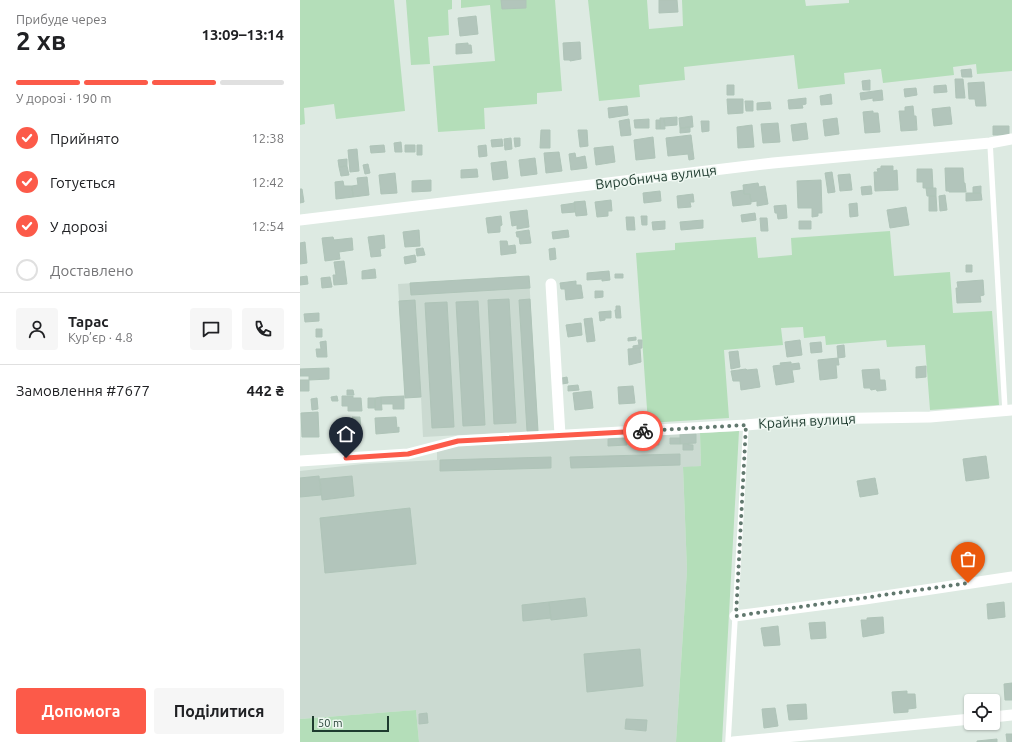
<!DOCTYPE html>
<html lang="uk">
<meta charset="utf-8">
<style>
body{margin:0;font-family:Ubuntu,sans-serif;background:#f6f6f6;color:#202124;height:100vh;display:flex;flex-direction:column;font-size:15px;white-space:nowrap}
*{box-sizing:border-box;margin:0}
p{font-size:13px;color:#757577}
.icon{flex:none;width:22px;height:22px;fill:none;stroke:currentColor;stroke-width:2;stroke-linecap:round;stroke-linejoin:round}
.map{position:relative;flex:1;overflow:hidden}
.panel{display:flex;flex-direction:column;background:#fff;width:300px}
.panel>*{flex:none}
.buttons{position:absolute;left:664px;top:694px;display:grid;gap:8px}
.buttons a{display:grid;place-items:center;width:36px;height:36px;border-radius:4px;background:#fff;box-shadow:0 1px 3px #0004;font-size:20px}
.scale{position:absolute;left:12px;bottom:10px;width:77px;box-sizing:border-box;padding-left:4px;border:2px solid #1e3b2f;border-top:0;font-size:11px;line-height:14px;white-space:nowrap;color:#1e3b2f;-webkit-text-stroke:3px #eef7f1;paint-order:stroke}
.pin{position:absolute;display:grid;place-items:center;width:34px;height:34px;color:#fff;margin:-41px -17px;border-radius:50% 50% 50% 0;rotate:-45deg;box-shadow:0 0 4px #0007}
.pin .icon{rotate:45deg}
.courier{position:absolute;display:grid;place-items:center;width:40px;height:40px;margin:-20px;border:3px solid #fc5a49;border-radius:50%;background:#fff;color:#222;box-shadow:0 1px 5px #0007}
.head em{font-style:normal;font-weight:700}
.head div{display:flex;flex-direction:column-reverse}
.head{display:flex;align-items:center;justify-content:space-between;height:68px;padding:0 16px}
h1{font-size:26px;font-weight:700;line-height:30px}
.bar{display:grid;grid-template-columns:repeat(4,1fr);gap:6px 4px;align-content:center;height:48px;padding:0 16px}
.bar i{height:5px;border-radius:3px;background:#e0e0e0}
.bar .on{background:#fc5a49}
.bar p{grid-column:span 4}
.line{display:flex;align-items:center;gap:10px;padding:0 16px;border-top:1px solid #e0e0e0}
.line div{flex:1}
.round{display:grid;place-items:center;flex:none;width:42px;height:42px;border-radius:4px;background:#f6f6f6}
ol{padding:0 16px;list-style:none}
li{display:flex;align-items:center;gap:12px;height:44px}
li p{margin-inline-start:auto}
li .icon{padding:4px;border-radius:50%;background:#fc5a49;color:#fff;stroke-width:4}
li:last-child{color:#757577}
li i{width:22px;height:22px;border:2px solid #e0e0e0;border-radius:50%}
.action{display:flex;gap:8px;margin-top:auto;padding:8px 16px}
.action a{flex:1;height:46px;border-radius:4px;background:#fc5a49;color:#fff;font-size:16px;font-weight:700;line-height:46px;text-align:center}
.action a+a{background:#f6f6f6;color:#202124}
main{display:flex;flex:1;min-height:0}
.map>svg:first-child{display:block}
.built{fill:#cbdad1}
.green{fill:#b4deb9}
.building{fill:#b2c5bb;stroke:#afc4b8}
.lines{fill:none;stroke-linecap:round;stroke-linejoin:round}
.lane{stroke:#fff;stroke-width:5.5}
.street{stroke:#fff;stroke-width:11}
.done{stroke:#61786e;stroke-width:4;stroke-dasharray:0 7.2}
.route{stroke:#fc5a49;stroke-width:5}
.labels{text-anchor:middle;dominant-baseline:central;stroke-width:3;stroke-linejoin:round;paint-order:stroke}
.street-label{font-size:14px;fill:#1e3b2f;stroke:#eef7f1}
</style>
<main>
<section class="panel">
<div class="head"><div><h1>2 хв</h1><p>Прибуде через</p></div><em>13:09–13:14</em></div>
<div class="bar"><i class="on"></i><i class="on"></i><i class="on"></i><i></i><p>У дорозі · 190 m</p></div>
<ol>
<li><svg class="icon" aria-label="check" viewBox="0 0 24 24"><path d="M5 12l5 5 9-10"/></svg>Прийнято<p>12:38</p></li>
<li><svg class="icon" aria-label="check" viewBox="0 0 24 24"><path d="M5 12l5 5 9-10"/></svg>Готується<p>12:42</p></li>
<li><svg class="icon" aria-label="check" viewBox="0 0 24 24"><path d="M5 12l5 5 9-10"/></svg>У дорозі<p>12:54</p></li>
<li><i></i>Доставлено</li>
</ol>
<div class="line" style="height:72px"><a class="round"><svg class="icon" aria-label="person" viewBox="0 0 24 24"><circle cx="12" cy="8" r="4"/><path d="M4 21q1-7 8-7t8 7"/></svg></a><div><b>Тарас</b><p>Кур’єр · 4.8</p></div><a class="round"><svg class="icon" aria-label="chat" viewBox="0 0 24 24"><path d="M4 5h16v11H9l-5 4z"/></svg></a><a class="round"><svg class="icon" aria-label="phone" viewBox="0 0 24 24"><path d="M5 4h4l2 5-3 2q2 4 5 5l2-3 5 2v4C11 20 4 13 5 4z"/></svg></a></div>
<div class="line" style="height:52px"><div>Замовлення #7677</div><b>442 ₴</b></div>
<div class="action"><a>Допомога</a><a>Поділитися</a></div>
</section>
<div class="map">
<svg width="712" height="742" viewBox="0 0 712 742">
<rect width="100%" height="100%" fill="#ddeae2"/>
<path class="built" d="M 229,276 L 238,431 L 123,437 L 121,397 L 105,398 L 98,284 Z
M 400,433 L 401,466 L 383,468 L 387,570 L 376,742 L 119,742 L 116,710 L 0,719 L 0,471 L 62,464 L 137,460 L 137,451 L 158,446 Z"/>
<path class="green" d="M 0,0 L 94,0 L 105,111 L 36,119 L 34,104 L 4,108 L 5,124 L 0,125 Z
M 106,0 L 152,0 L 152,9 L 148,10 L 149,35 L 128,37 L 130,64 L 111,65 Z
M 161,0 L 255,0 L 262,91 L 237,93 L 237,104 L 184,108 L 185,129 L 138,132 L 133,66 L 195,61 L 190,5 L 161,8 Z
M 288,0 L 347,0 L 349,29 L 383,26 L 382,0 L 505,0 L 506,6 L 549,3 L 549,0 L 712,0 L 712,71 L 677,74 L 676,64 L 653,67 L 654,75 L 583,83 L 581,69 L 544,73 L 545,84 L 498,89 L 494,55 L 384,67 L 385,80 L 339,85 L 340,97 L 299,101 Z
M 590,231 L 594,276 L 650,272 L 653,313 L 692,311 L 699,405 L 630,410 L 625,345 L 587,347 L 586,340 L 526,345 L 525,336 L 504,338 L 503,327 L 481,328 L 483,345 L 424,350 L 429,418 L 348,423 L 336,253 L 375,250 L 375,243 L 456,237 L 458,258 L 492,255 L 491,238 Z
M 439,431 L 422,742 L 376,742 L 387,570 L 383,467 L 401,466 L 400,433 Z
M 116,710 L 119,742 L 0,742 L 0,719 Z"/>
<path class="building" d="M 201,0 L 226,0 L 226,8 L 202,9 Z
M 359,0 L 377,0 L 378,12 L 359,13 Z
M 176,16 L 178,34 L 160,36 L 158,18 Z
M 280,42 L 281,59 L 270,61 L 270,60 L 264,60 L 263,43 Z
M 168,43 L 168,45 L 171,45 L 172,53 L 156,54 L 156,44 Z
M 671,69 L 672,77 L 662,77 L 661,70 Z
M 655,79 L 663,79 L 665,98 L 656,98 Z
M 570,80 L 570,90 L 563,90 L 562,81 Z
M 684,82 L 686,106 L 676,106 L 675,99 L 669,99 L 668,83 Z
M 427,85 L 434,85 L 434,95 L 427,95 Z
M 646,85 L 647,92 L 634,93 L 634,86 Z
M 616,88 L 617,95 L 605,97 L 604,89 Z
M 582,90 L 583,100 L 573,101 L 573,98 L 561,100 L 560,93 Z
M 531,94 L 532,104 L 521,105 L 520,96 Z
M 506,98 L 506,104 L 502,105 L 503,108 L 489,109 L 488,100 Z
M 427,99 L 443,99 L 443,113 L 428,114 Z
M 445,101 L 453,101 L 453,111 L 446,111 Z
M 470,102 L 471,109 L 457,110 L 457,103 Z
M 327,106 L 328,115 L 309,118 L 308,108 Z
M 613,106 L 614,116 L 616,116 L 617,130 L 601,131 L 599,111 L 605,111 L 605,107 Z
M 650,107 L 652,124 L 634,126 L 632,109 Z
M 573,111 L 573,113 L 578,113 L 580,132 L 565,133 L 563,112 Z
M 392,116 L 393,127 L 380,128 L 379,118 Z
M 377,117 L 377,125 L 365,126 L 364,118 Z
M 360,118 L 364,118 L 365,129 L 360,129 Z
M 537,118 L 539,134 L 525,136 L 523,120 Z
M 329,119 L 331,135 L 321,136 L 319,121 Z
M 349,119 L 349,128 L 335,128 L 334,120 Z
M 356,120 L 360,120 L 360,129 L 356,129 Z
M 401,121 L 409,121 L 409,131 L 402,132 Z
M 478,123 L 480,142 L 463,143 L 461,124 Z
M 506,123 L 508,139 L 493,141 L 491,125 Z
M 452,125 L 454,147 L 438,148 L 437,127 Z
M 693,126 L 709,126 L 709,135 L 693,135 Z
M 390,127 L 390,132 L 380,133 L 380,128 Z
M 241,130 L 250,130 L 250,148 L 240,148 Z
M 278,130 L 287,130 L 288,146 L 280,147 Z
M 391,135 L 394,159 L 389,160 L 388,154 L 368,156 L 366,138 Z
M 353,137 L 355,158 L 336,160 L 334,140 Z
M 211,138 L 212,149 L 205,150 L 204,139 Z
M 214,138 L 220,138 L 220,146 L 215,147 Z
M 202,139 L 203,146 L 192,147 L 191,140 Z
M 101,142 L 102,152 L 95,152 L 94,143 Z
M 84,145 L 85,152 L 71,153 L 70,146 Z
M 105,145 L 115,145 L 115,152 L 105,152 Z
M 117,145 L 122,145 L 122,155 L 117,155 Z
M 186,145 L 187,156 L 179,157 L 178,146 Z
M 313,146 L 315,162 L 296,165 L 294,148 Z
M 57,149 L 59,171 L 50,172 L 48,150 Z
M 259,152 L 262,171 L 246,173 L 244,153 Z
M 275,153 L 276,158 L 285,156 L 287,168 L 271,170 L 269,154 Z
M 235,158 L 237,174 L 221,176 L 219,160 Z
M 47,159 L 47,166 L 39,167 L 38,160 Z
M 206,161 L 208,178 L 193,180 L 191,163 Z
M 68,164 L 70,173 L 65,174 L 63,165 Z
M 47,166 L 49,175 L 41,176 L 39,167 Z
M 581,166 L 593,166 L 593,171 L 597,170 L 598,190 L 575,191 L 574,172 L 578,172 L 577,169 L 581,168 Z
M 645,168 L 663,168 L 664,183 L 665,183 L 666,192 L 649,192 L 649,191 L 646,191 Z
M 177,169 L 178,177 L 161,178 L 161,170 Z
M 617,169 L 632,169 L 633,188 L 623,188 L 623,182 L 617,182 Z
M 532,172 L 535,192 L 528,193 L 525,173 Z
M 95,173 L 97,193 L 81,194 L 79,175 Z
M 550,174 L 552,190 L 540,191 L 538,175 Z
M 67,177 L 69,195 L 53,197 L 52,186 L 58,185 L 57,178 Z
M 131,180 L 131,191 L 112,192 L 112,181 Z
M 521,180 L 522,213 L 518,213 L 518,216 L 512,217 L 512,208 L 498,208 L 497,181 Z
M 43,181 L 44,186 L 52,186 L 53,197 L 36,199 L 35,182 Z
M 458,183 L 459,187 L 465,186 L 468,204 L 457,206 L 457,201 L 451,202 L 450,194 L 444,194 L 443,185 Z
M 571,186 L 572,194 L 562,195 L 561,187 Z
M 681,186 L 681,193 L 673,193 L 673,187 Z
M 626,188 L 636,188 L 636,196 L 627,196 Z
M 0,189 L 2,189 L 4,202 L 0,203 Z
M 444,190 L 444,194 L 450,194 L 451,204 L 433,206 L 431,192 Z
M 360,191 L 361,201 L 344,203 L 343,193 Z
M 666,193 L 681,193 L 682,200 L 666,201 Z
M 393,194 L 394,202 L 390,202 L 391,207 L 378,208 L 377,196 Z
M 645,195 L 647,210 L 640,211 L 639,196 Z
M 629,196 L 636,196 L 637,211 L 629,211 Z
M 311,200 L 312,211 L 308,211 L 308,216 L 297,217 L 295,202 Z
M 285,201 L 287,215 L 276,216 L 274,202 Z
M 275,203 L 275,212 L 262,213 L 261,205 Z
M 557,203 L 558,216 L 550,217 L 549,204 Z
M 486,205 L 487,218 L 478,219 L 477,213 L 475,213 L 474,206 Z
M 606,207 L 609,225 L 590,228 L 587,210 Z
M 227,210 L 229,227 L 217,229 L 217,225 L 212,226 L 210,212 Z
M 455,213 L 456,220 L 442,222 L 441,215 Z
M 201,216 L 202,225 L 200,226 L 200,232 L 188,233 L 186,218 Z
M 341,216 L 347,216 L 347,225 L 342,225 Z
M 326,217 L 334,217 L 335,230 L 327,230 Z
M 460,218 L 467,218 L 468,231 L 461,231 Z
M 403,220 L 403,228 L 381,230 L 380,222 Z
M 365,221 L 365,229 L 353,230 L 352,222 Z
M 499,221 L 511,221 L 511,229 L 499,229 Z
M 119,230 L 120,246 L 105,247 L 103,232 Z
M 229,230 L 231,243 L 220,244 L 219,237 L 217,237 L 216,232 Z
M 268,230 L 269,237 L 253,239 L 252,232 Z
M 84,235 L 85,248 L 80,249 L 81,256 L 71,257 L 68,237 Z
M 33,237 L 34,240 L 52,238 L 53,250 L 39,252 L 40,259 L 25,261 L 22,238 Z
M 200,241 L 207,241 L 208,246 L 215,245 L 216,253 L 201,255 Z
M 5,242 L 7,263 L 0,264 L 0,243 Z
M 123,248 L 125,255 L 117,256 L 116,249 Z
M 255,248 L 256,259 L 250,260 L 249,249 Z
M 115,255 L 116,262 L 105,264 L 104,257 Z
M 44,261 L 47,284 L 34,285 L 33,275 L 36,275 L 34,262 Z
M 666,265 L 672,265 L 672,272 L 666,272 Z
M 75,269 L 76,278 L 62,279 L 62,271 Z
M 309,271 L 310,280 L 302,281 L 302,279 L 287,280 L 287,273 Z
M 315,274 L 323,274 L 323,278 L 315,278 Z
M 7,276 L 8,284 L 0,285 L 0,277 Z
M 229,276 L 230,288 L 111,295 L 110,283 Z
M 30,277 L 32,287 L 22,288 L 21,278 Z
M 683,280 L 684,295 L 680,296 L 681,302 L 657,303 L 656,288 L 658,288 L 657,282 Z
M 276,281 L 276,285 L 281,285 L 283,298 L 266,300 L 265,289 L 261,289 L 260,283 Z
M 295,291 L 303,291 L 303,297 L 295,298 Z
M 209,299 L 216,423 L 194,424 L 188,300 Z
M 230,299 L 238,431 L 227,431 L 219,300 Z
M 115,300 L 121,397 L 105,398 L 99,301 Z
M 178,301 L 185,425 L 163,426 L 156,302 Z
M 147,302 L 154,427 L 132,428 L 125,303 Z
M 316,306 L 320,306 L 321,318 L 316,318 L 315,310 L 316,310 Z
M 311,311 L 311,318 L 305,318 L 305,320 L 300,321 L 299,312 Z
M 19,313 L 19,321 L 5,322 L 4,314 Z
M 292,318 L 295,341 L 287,342 L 284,319 Z
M 281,323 L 282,335 L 268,337 L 266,325 Z
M 16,329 L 22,329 L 22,337 L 16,337 Z
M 336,337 L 336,340 L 328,341 L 328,338 Z
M 338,340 L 342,340 L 342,348 L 333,349 L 333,346 L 339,345 Z
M 500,340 L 502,355 L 487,357 L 485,342 Z
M 26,341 L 27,357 L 17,357 L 16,349 L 21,349 L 20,342 Z
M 521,342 L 522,352 L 511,353 L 510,343 Z
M 544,345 L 545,357 L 538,358 L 537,346 Z
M 340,348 L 341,362 L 329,365 L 328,349 Z
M 438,351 L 440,367 L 431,369 L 429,352 Z
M 538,358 L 539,365 L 536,365 L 537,378 L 520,380 L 518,360 Z
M 491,362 L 491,364 L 499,363 L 500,369 L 492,370 L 494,382 L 476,385 L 473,366 L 481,365 L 480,363 Z
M 626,366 L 626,377 L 616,378 L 616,367 Z
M 29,368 L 29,379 L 9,380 L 9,376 L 0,376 L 0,369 Z
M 446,369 L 447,370 L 457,369 L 460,387 L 441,390 L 440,381 L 433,381 L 431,371 Z
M 579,369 L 580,380 L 585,380 L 586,390 L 577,391 L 576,389 L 571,390 L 570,388 L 564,388 L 562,370 Z
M 267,377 L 268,383 L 262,384 L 262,378 Z
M 0,380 L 9,380 L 9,391 L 0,391 Z
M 278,385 L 279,390 L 268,391 L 268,386 Z
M 333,386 L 335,403 L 319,404 L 318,387 Z
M 47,390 L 53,390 L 54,395 L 47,395 Z
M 291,391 L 293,408 L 275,410 L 273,393 Z
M 37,396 L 38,401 L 32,401 L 31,397 Z
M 42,396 L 53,396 L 53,398 L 61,398 L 62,411 L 48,411 L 48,406 L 42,406 Z
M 104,396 L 104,409 L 93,409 L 93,404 L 81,404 L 81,397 Z
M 81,397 L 82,410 L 75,410 L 75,398 Z
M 17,398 L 18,409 L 12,410 L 11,399 Z
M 68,398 L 75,398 L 75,408 L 68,408 Z
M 18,412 L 19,437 L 2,437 L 1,413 Z
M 52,417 L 60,417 L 61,431 L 56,431 L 56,435 L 40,436 L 39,421 L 52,420 Z
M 96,417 L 97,428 L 99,427 L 99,432 L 76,434 L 75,418 Z
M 380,434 L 396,434 L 396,443 L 380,444 Z
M 327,438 L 327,445 L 308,446 L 308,439 Z
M 359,438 L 359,445 L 340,445 L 339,439 Z
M 370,438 L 380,438 L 380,444 L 370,444 Z
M 383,444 L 393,445 L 393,450 L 383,450 Z
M 380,454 L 380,465 L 271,468 L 270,457 Z
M 686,456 L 689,478 L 666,481 L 663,459 Z
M 251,457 L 251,468 L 140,471 L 140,460 Z
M 19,476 L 21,495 L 0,497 L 0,478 Z
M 52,476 L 54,496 L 22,500 L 20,479 Z
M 575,478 L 578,494 L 560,497 L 557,481 Z
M 110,508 L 116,564 L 25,573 L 20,518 Z
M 285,598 L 287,616 L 251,620 L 249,602 Z
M 249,602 L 251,618 L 223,621 L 222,605 Z
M 704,602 L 705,617 L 688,619 L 687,604 Z
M 583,617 L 584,633 L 563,637 L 561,620 L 567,620 L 567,618 Z
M 525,622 L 526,638 L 511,639 L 509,623 Z
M 478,626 L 480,645 L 464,646 L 461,628 Z
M 340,649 L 343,686 L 287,692 L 284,654 Z
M 712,683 L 712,700 L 705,700 L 704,684 Z
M 607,691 L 607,694 L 615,694 L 616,708 L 608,709 L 608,712 L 594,713 L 592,692 Z
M 506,704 L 507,719 L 489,720 L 487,705 Z
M 475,708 L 478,726 L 464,728 L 462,709 Z
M 127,713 L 128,723 L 119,724 L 119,714 Z
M 326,719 L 347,720 L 346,731 L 325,729 Z
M 706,734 L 712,734 L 712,742 L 707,742 Z
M 697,739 L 697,742 L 677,742 L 677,741 Z"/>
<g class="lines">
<path class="lane" d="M 690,143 L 705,410
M 428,742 L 446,425"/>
<path class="street" d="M 0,220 L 473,163 L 690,143 L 712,139
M 251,284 L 260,435
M 0,461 L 108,454 L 158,441 L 446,425 L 512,419 L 630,417 L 712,410
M 435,616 L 565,599 L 712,577
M 693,717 L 712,715
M 433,742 L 671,719"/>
</g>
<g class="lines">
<path class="done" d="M 343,431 L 446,425 L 436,616 L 668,583"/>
<path class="route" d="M 46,458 L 108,454 L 158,441 L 343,431"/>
</g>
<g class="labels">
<g class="street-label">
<text transform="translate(356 177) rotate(-7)">Виробнича вулиця</text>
<text transform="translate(507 421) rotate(-3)">Крайня вулиця</text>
</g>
</g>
</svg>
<div class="buttons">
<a><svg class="icon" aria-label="locate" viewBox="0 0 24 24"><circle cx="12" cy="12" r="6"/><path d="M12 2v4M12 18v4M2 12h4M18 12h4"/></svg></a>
</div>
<div class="scale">50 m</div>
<div class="pin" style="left:668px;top:583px;background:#ea580c"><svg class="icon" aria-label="bag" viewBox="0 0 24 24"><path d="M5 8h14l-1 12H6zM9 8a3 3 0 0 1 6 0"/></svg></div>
<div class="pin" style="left:46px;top:458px;background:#1f2937"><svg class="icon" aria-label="home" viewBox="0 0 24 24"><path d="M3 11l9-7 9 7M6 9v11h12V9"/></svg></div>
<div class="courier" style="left:343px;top:431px"><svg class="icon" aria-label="bike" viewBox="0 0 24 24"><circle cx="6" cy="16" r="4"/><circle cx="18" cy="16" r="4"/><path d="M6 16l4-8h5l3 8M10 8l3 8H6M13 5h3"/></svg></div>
</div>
</main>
